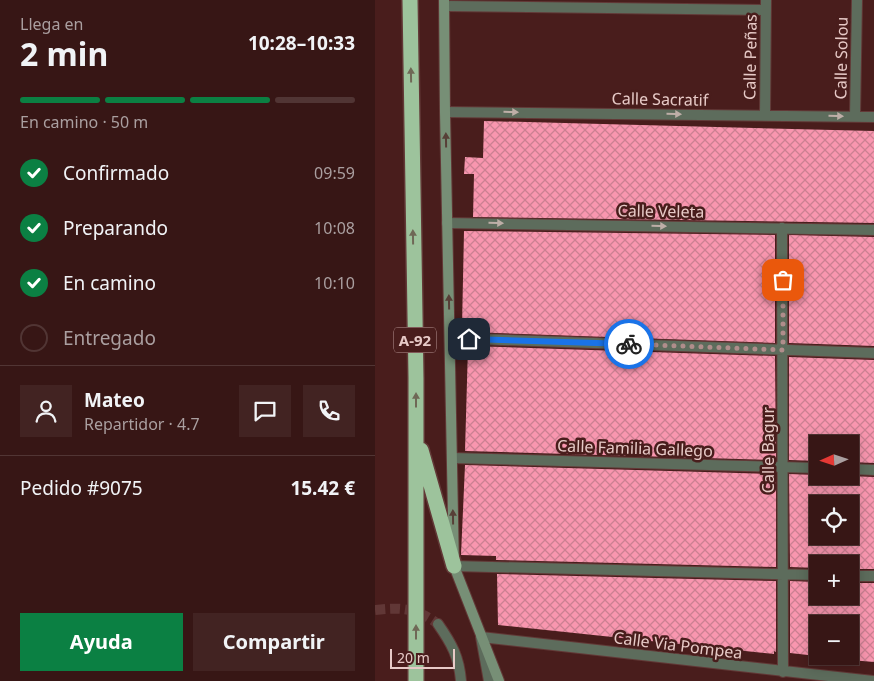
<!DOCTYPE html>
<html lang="es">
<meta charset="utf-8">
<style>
body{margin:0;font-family:"Noto Sans",sans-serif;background:#422322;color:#f1f3f6;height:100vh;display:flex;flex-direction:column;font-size:19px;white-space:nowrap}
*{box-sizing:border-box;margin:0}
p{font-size:16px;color:#aa9fa0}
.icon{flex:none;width:28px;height:28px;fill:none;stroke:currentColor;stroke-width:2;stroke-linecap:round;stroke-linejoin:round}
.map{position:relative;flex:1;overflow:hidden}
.drawer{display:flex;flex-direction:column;background:#371615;width:375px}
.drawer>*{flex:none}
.needle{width:32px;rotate:267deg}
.buttons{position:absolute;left:434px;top:435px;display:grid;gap:10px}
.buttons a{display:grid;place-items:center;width:50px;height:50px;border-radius:0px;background:#371615;box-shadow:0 2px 12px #0003,0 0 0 1px #513534;font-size:25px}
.scale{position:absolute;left:15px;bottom:12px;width:65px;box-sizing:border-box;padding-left:5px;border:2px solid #e7cac7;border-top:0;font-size:14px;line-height:18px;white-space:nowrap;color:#e7cac7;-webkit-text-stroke:4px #491d1c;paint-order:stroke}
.pin{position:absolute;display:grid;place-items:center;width:42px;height:42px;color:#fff;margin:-21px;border-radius:10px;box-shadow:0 2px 8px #0006}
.courier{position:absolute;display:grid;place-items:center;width:50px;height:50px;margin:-25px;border:4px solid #1a73e8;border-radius:50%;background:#fff;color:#222;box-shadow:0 1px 6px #0007}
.headline em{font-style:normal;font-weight:700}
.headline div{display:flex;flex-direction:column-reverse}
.headline{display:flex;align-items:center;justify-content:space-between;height:85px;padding:0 20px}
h1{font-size:32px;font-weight:700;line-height:38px}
.bar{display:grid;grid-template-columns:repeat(4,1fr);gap:8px 5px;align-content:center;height:60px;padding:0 20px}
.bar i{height:6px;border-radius:4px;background:#513534}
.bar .on{background:#0b8043}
.bar p{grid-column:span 4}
.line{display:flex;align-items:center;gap:12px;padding:0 20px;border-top:1px solid #513534}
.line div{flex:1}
.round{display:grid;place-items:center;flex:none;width:52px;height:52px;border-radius:0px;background:#422322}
ol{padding:0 20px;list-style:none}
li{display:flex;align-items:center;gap:15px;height:55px}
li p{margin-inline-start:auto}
li .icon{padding:5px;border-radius:50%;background:#0b8043;color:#fff;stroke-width:4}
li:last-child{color:#aa9fa0}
li i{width:28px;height:28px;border:2px solid #513534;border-radius:50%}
.action{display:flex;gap:10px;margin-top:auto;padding:10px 20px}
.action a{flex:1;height:58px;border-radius:0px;background:#0b8043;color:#fff;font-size:20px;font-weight:700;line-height:58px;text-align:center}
.action a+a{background:#422322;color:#f1f3f6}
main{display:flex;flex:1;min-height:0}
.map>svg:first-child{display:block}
.building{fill:url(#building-cross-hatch);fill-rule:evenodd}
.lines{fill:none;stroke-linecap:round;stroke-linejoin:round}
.street-tunnel{stroke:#613736;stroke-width:10;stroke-dasharray:10 5;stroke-linecap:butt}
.street-casing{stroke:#623937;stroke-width:12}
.secondary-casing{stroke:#623937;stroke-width:12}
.highway-casing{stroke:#623937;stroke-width:18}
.street{stroke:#5d6c5c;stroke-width:10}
.secondary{stroke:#778f76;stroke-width:10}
.highway{stroke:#9dc39c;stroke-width:15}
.oneway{fill:#6f6856}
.oneway2{fill:#beaea7}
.oneway3{fill:#573f37}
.done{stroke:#b08d8b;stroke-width:5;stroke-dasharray:0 9}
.route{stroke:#1a73e8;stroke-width:6}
.labels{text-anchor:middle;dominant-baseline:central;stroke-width:5;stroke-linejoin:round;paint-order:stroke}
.shield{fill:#491d1c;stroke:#b89694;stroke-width:1}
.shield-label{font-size:15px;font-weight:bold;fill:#e7cac7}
.street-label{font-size:16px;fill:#e7cac7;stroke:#491d1c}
</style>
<main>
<section class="drawer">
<div class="headline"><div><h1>2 min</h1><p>Llega en</p></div><em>10:28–10:33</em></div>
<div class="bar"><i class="on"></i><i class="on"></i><i class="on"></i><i></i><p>En camino · 50 m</p></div>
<ol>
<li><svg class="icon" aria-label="check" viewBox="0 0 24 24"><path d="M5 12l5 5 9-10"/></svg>Confirmado<p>09:59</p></li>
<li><svg class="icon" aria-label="check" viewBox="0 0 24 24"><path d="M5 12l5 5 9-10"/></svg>Preparando<p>10:08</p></li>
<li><svg class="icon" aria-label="check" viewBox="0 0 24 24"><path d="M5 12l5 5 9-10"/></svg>En camino<p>10:10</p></li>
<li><i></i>Entregado</li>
</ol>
<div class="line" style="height:90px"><a class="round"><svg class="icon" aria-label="person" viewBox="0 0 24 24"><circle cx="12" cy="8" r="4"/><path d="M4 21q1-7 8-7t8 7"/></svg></a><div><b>Mateo</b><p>Repartidor · 4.7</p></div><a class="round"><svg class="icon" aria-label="chat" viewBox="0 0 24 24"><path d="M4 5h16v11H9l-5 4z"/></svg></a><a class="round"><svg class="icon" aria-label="phone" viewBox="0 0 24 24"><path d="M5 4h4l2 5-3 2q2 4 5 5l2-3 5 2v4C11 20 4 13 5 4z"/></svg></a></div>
<div class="line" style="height:65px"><div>Pedido #9075</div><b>15.42 €</b></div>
<div class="action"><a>Ayuda</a><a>Compartir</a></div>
</section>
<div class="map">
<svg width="499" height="681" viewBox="0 0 499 681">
<defs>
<pattern id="building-cross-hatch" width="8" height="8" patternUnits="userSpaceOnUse" patternTransform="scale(1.25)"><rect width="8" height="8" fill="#f996af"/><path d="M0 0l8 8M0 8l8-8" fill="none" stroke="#cc8092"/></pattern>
</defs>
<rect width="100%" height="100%" fill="#491d1c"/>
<path class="building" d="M 109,121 L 499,131 L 499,223 L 98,217 L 99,174 L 89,174 L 90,157 L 108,158 Z
M 89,231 L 400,235 L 400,343 L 94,332 L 94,326 L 87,326 Z
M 414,235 L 499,237 L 499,346 L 414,343 Z
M 93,346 L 400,356 L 401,460 L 90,451 Z
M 414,357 L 499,360 L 499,463 L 475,462 L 475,444 L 442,444 L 442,461 L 414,460 Z
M 90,465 L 401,474 L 401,567 L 121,560 L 121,556 L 86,555 Z
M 414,474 L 442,475 L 442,480 L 475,481 L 475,476 L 499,477 L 499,569 L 475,569 L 475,564 L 442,564 L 442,568 L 415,567 ZM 442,504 L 475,504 L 475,536 L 442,536 Z
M 122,574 L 401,581 L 401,652 L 399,651 L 399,654 L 123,625 Z
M 415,581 L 442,582 L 442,596 L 475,596 L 475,583 L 499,583 L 499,662 L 475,660 L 475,624 L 442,624 L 442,656 L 415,653 Z"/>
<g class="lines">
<path class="street-tunnel" d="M 0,610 C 25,607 42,608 63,624"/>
<defs>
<path id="street" d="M 70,6 L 391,10
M 70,112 L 499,117
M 390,115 L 391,0
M 480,116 L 482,0
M 72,223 L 499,230
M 407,228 L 408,672
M 75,338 L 499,353
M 77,458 L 442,468
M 475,469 L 499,470
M 79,566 L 442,575
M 475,576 L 499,576
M 63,624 C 77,644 84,657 86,681
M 114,681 L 106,637 L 498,681"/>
<path id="secondary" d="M 69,0 L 70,112 L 79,566 L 124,681"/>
<path id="highway" d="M 35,0 L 41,378 L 41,681
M 46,450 L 79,566"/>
</defs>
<use href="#street" class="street-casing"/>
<use href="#secondary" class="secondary-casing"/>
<use href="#highway" class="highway-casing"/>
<use href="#street" class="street"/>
<use href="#secondary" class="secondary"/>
<use href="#highway" class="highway"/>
</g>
<defs><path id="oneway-solid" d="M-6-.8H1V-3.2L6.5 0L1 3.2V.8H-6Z" transform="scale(1.25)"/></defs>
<g class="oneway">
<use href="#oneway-solid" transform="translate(36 75) rotate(-91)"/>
<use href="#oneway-solid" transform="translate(38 237) rotate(-91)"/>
<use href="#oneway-solid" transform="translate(41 400) rotate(-90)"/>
<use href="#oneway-solid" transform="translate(41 632) rotate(-90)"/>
</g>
<g class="oneway2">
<use href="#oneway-solid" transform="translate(136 112) rotate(1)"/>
<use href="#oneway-solid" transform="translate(299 114) rotate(1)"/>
<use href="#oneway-solid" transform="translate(461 116) rotate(1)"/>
<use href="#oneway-solid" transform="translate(121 223) rotate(1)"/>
<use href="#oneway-solid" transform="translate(284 226) rotate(1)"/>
</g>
<g class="oneway3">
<use href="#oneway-solid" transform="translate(71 140) rotate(-91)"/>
<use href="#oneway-solid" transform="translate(74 302) rotate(-91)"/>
<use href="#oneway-solid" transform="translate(78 517) rotate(-91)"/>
</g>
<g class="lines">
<path class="done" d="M 254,344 L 408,350 L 408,280"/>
<path class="route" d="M 94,339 L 254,344"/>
</g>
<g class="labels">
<rect class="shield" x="19" y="327.5" width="42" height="25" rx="4"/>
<g class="shield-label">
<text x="40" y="340">A-92</text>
</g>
<g class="street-label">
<text transform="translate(375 57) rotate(-89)">Calle Peñas</text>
<text transform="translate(466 58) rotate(-89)">Calle Solou</text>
<text transform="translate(285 99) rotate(1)">Calle Sacratif</text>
<text transform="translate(286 211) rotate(1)">Calle Veleta</text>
<text transform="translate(260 448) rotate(2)">Calle Familia Gallego</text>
<text transform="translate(393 450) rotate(-90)">Calle Bagur</text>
<text transform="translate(303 645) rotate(7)">Calle Via Pompea</text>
</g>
</g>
</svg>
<div class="buttons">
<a><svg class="needle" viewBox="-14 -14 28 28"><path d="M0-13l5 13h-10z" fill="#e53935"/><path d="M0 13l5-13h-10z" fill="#aa9fa0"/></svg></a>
<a><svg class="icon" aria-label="locate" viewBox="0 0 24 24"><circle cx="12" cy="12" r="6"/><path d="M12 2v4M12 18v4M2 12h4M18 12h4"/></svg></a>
<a>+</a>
<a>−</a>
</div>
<div class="scale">20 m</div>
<div class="pin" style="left:408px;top:280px;background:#ea580c"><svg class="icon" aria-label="bag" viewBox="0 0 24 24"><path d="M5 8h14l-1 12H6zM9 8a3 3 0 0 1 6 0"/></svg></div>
<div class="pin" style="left:94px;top:339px;background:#1f2937"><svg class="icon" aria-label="home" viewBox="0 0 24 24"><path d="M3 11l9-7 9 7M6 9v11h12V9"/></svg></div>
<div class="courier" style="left:254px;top:344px"><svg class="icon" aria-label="bike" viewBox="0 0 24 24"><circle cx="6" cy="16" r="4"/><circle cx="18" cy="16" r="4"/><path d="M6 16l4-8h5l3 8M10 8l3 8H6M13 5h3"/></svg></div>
</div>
</main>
